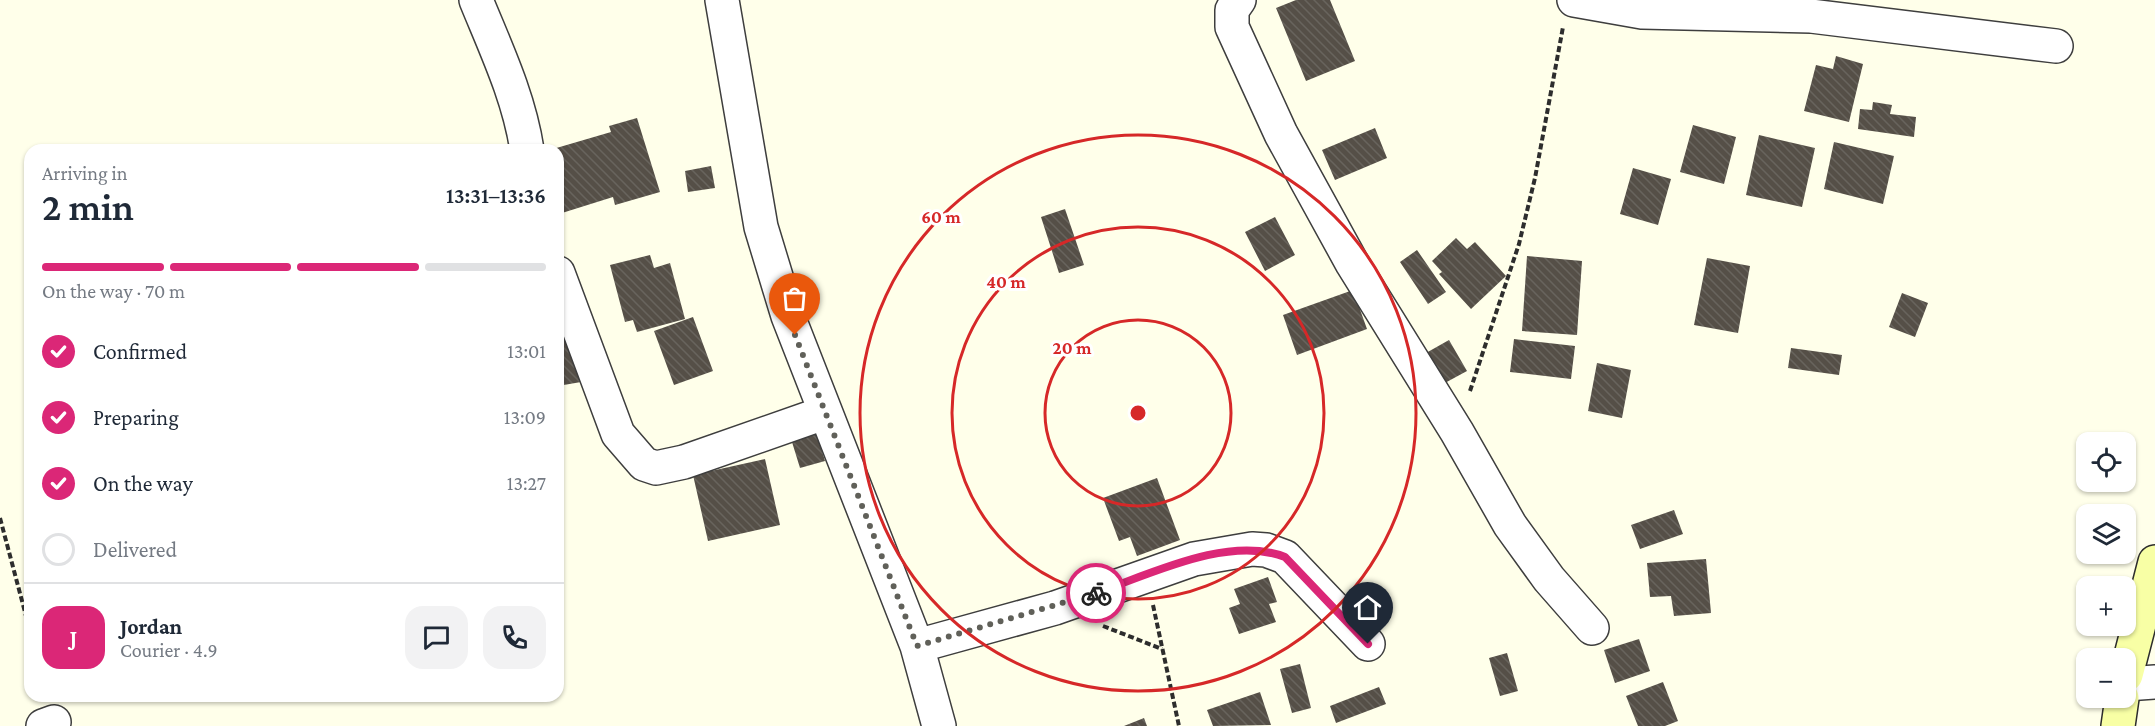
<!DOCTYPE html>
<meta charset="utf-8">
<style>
body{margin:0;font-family:"Crimson Pro",serif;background:#f2f2f3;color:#1f2937;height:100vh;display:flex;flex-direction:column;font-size:22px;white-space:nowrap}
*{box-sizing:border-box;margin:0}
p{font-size:20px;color:#747a83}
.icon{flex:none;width:33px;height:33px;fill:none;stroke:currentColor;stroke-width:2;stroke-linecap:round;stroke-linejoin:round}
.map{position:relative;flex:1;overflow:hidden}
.drawer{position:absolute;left:24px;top:144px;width:540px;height:558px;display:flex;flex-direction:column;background:#fff;border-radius:18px;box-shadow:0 2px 4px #0004}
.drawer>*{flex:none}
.fabs{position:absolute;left:2076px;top:432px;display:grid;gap:12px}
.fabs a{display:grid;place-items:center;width:60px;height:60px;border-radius:12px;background:#fff;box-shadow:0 2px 4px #0004;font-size:30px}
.pin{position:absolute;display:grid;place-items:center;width:51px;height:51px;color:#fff;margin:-62px -26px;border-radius:50% 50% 50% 0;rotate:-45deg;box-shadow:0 0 6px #0007}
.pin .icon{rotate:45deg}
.courier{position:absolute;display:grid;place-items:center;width:60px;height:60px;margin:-30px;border:4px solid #db2777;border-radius:50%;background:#fff;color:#222;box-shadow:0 2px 8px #0007}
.summary em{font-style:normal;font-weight:600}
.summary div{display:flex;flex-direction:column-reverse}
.summary{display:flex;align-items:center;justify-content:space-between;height:102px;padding:0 18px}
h1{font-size:39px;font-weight:600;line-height:45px}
.bar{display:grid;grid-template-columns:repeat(4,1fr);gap:9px 6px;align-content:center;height:72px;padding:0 18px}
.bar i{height:8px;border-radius:4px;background:#e0e1e3}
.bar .current{background:#db2777}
.bar p{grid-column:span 4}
.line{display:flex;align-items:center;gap:15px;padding:0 18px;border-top:2px solid #e0e1e3}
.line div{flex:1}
.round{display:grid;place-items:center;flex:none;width:63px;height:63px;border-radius:18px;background:#f2f2f3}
ol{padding:0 18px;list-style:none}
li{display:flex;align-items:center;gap:18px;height:66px}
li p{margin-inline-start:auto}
li .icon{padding:6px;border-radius:50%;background:#db2777;color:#fff;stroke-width:4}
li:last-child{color:#747a83}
li i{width:33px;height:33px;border:3px solid #e0e1e3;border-radius:50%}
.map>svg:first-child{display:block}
.building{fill:url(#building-back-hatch)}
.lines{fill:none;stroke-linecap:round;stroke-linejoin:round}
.street-casing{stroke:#3e3e3e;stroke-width:36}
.secondary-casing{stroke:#2d2d2d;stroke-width:36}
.path{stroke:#2d2d2d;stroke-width:4;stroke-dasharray:6 3;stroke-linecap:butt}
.street{stroke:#fff;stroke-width:33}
.secondary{stroke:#f8ffa5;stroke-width:33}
.done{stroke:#606059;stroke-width:6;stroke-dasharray:0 10.8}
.route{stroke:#db2777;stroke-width:8}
.ring{fill:none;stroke:#d62828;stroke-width:3}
.centre{fill:#d62828;stroke:#fff;stroke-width:3}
.ring-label{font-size:18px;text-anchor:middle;font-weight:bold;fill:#d62828;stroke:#fff;stroke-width:6;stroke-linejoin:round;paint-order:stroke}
</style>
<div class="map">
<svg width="2155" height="726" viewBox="0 0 2155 726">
<defs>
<pattern id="building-back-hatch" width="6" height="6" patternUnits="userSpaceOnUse" patternTransform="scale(1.5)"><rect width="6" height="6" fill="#554f47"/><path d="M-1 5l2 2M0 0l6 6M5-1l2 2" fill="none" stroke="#68645d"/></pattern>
</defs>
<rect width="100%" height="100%" fill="#ffffea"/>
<path class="building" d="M 1296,0 L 1330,0 L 1355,61 L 1306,81 L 1276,8 Z
M 1836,56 L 1863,64 L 1849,122 L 1804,111 L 1816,65 L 1833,69 Z
M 1873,102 L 1892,105 L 1890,114 L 1916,117 L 1914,137 L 1858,129 L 1860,109 L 1872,110 Z
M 637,118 L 660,192 L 615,205 L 613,197 L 562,213 L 558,202 L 558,150 L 553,149 L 611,132 L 609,126 Z
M 1693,125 L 1736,137 L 1724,184 L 1680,172 Z
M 1375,128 L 1387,158 L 1335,180 L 1322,150 Z
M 1759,135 L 1815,148 L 1802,207 L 1746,195 Z
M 1834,142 L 1894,156 L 1883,204 L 1824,189 Z
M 711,166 L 715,188 L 688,192 L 685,171 Z
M 1633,168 L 1671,179 L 1658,225 L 1620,214 Z
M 1065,209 L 1084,265 L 1059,273 L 1041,217 Z
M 1275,217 L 1295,255 L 1265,271 L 1245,232 Z
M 1456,238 L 1467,249 L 1475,242 L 1506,276 L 1471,309 L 1439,274 L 1442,272 L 1432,261 Z
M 1417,250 L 1446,292 L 1428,304 L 1400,262 Z
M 650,255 L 654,268 L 670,263 L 685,319 L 637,332 L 633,320 L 625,322 L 610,265 Z
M 1527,256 L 1582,261 L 1577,335 L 1522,331 Z
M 1707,258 L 1750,266 L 1738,333 L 1694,325 Z
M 1353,290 L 1367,329 L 1297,355 L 1283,315 Z
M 1902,293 L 1928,303 L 1915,337 L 1889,327 Z
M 693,317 L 713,371 L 674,385 L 654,331 Z
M 569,319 L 581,382 L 558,386 L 558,321 Z
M 1514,339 L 1575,346 L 1571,379 L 1510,372 Z
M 1449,340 L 1467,371 L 1443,384 L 1426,353 Z
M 1791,348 L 1842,355 L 1839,375 L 1788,368 Z
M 1597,363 L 1631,370 L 1622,418 L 1588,411 Z
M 817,434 L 825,461 L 800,468 L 792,442 Z
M 765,459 L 780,525 L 708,541 L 693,475 Z
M 1157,478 L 1180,540 L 1137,556 L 1130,537 L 1119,541 L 1103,498 Z
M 1674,510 L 1683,534 L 1640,549 L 1631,525 Z
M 1706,559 L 1711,613 L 1674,616 L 1671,596 L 1650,597 L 1647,563 Z
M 1268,577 L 1277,602 L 1269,604 L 1276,622 L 1239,634 L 1229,608 L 1240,604 L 1234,589 Z
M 1639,639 L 1650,671 L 1615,683 L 1604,650 Z
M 1507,653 L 1518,691 L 1500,696 L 1489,658 Z
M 1300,664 L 1311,708 L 1292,713 L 1280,669 Z
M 1663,682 L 1678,721 L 1665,726 L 1638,726 L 1626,696 Z
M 1379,687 L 1386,704 L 1336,723 L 1330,706 Z
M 1260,692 L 1271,725 L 1213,726 L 1207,710 Z
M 1144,718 L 1147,726 L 1124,726 Z"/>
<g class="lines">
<defs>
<path id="street" d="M 476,0 C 496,49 519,97 527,150
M 722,0 L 761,227 L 788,316 L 917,646 L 939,726
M 1239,0 L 1232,10 L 1232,27 L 1281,134 L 1352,263 L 1457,432 L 1510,525 L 1549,579 L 1592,628
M 1574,0 L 1642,12 L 1811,16 L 2056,46
M 558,273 L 618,434 L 644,464 L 656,468 L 684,462 L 824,413
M 917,646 L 1055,608 L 1194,559 L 1252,549 L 1266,550 L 1285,557 L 1368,644
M 2126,684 L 2155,682
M 43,726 L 54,722"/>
<path id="secondary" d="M 2126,675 L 2155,562
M 2118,726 L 2122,698"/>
</defs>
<use href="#street" class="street-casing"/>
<use href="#secondary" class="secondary-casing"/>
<path class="path" d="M 1470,391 L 1519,244 L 1535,178 L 1563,27
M 0,518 L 30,631
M 1153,605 L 1179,726
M 1103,626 L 1162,649"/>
<use href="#street" class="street"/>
<use href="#secondary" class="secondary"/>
</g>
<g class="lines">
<path class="done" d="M 795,335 L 917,646 L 1096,593"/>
<path class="route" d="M 1096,593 C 1151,574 1228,535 1285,557 L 1368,644"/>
</g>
<g class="ring">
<circle cx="1138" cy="413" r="93"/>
<circle cx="1138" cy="413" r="186"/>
<circle cx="1138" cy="413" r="278"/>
</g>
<circle cx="1138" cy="413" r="9" class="centre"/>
<g class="ring-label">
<text x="941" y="223">60 m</text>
<text x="1006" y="288">40 m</text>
<text x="1072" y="354">20 m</text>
</g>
</svg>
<div class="fabs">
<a><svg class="icon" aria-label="locate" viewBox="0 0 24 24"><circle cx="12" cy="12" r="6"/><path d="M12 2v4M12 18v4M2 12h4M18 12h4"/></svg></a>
<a><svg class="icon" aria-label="layers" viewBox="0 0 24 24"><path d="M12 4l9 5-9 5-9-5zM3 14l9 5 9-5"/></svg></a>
<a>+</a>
<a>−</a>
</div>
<div class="pin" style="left:795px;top:335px;background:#ea580c"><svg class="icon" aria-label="bag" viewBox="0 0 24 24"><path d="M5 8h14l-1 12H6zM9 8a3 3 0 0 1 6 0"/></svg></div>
<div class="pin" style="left:1368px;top:644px;background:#1f2937"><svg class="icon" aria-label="home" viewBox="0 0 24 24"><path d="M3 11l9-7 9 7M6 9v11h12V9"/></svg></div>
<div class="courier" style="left:1096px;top:593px"><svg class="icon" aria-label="bike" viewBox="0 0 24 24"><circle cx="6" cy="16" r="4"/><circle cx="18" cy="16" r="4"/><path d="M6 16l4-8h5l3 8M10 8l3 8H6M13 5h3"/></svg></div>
<section class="drawer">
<div class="summary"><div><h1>2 min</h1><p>Arriving in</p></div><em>13:31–13:36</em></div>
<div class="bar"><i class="current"></i><i class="current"></i><i class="current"></i><i></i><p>On the way · 70 m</p></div>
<ol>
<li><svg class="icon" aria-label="check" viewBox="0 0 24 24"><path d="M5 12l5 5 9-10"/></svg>Confirmed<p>13:01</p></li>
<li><svg class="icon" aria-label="check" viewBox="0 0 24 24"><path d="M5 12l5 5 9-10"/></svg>Preparing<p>13:09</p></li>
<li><svg class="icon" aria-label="check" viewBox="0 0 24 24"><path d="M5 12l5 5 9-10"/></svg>On the way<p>13:27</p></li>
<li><i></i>Delivered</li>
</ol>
<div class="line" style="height:108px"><b class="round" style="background:#db2777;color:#fff">J</b><div><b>Jordan</b><p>Courier · 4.9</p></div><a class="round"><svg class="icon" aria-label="chat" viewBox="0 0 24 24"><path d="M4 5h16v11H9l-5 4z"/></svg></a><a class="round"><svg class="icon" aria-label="phone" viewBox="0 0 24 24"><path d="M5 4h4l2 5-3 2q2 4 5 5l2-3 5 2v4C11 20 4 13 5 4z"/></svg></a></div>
</section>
</div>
